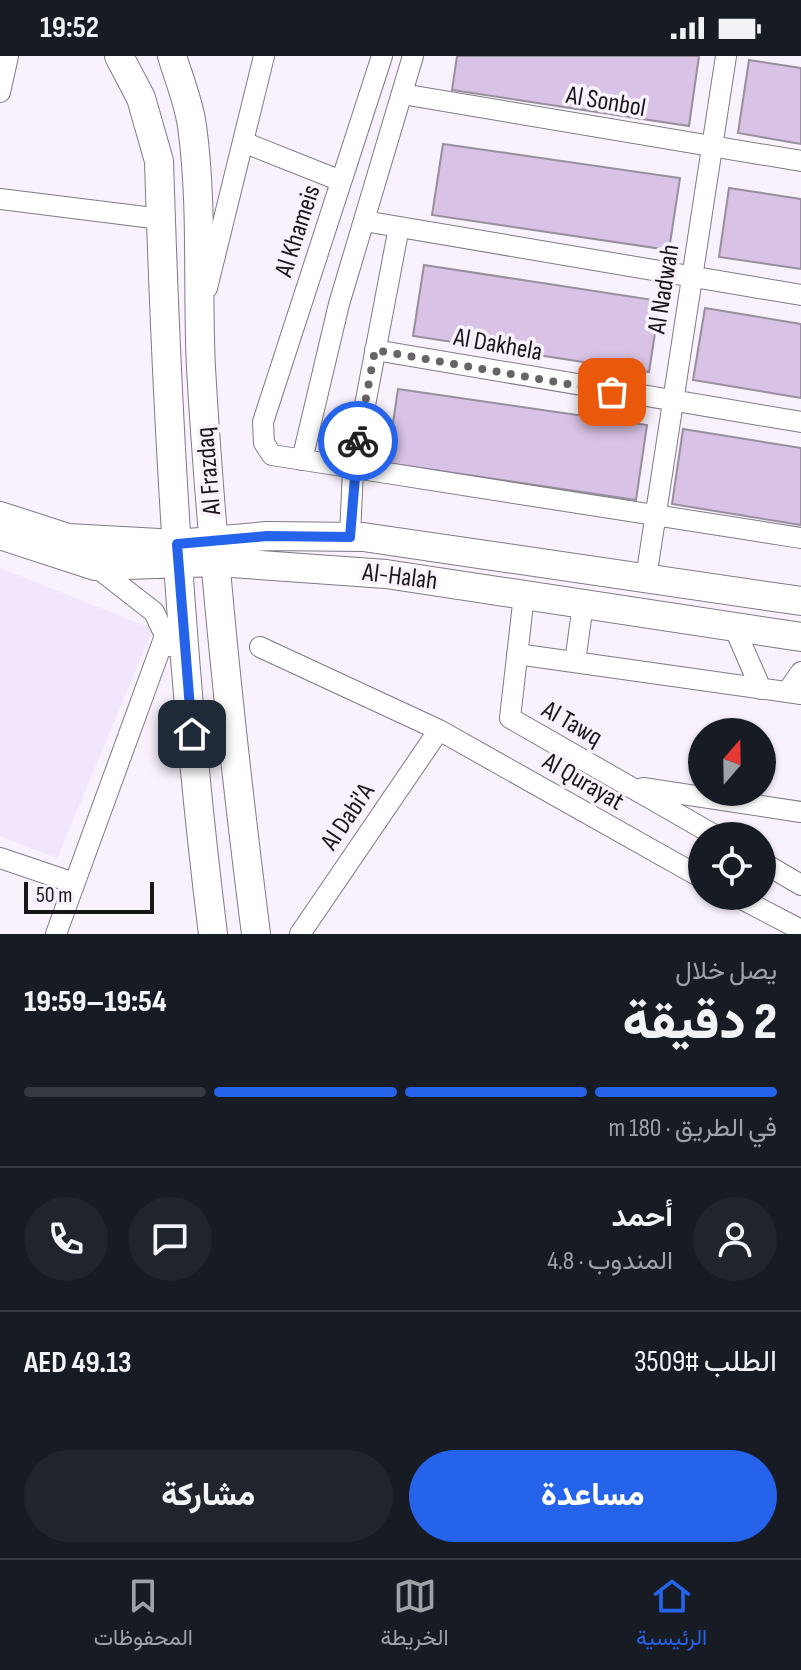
<!DOCTYPE html>
<html lang="ar">
<meta charset="utf-8">
<style>
body{margin:0;font-family:"Sofia Sans Condensed",Vazirmatn,sans-serif;background:#20242c;color:#f1f3f6;direction:rtl;height:100vh;display:flex;flex-direction:column;font-size:30px;white-space:nowrap}
*{box-sizing:border-box;margin:0}
p{font-size:26px;color:#9ea1a6}
.icon{flex:none;width:44px;height:44px;fill:none;stroke:currentColor;stroke-width:2;stroke-linecap:round;stroke-linejoin:round}
.map{position:relative;height:878px;overflow:hidden;direction:ltr}
.sheet{display:flex;flex-direction:column;background:#171b24;flex:1}
.sheet>*{flex:none}
.needle{width:52px;rotate:20deg}
.tools{position:absolute;left:688px;top:662px;display:grid;gap:16px}
.tools a{display:grid;place-items:center;width:88px;height:88px;border-radius:50%;background:#171b24;box-shadow:0 2px 6px #0004;font-size:40px}
.scale{position:absolute;left:24px;bottom:20px;width:130px;box-sizing:border-box;padding-left:8px;border:4px solid #19161a;border-top:0;font-size:22px;line-height:28px;white-space:nowrap;color:#19161a;-webkit-text-stroke:6px #f9f2fd;paint-order:stroke}
.pin{position:absolute;display:grid;place-items:center;width:68px;height:68px;color:#fff;margin:-34px;border-radius:16px;box-shadow:0 4px 12px #0006}
.courier{position:absolute;display:grid;place-items:center;width:80px;height:80px;margin:-40px;border:6px solid #2563eb;border-radius:50%;background:#fff;color:#222;box-shadow:0 2px 10px #0007}
.overview em{font-style:normal;font-weight:800}
.overview div{display:flex;flex-direction:column-reverse}
.overview{display:flex;align-items:center;justify-content:space-between;height:136px;padding:0 24px}
h1{font-size:52px;font-weight:800;line-height:60px}
.bar{display:grid;grid-template-columns:repeat(4,1fr);gap:12px 8px;align-content:center;height:96px;padding:0 24px}
.bar i{height:10px;border-radius:6px;background:#363941}
.bar .active{background:#2563eb}
.bar p{grid-column:span 4}
.line{display:flex;align-items:center;gap:20px;padding:0 24px;border-top:2px solid #363941}
.line div{flex:1}
.round{display:grid;place-items:center;flex:none;width:84px;height:84px;border-radius:42px;background:#20242c}
.primary-button{display:flex;gap:16px;margin-top:auto;padding:16px 24px}
.primary-button a{flex:1;height:92px;border-radius:48px;background:#2563eb;color:#fff;font-size:32px;font-weight:800;line-height:92px;text-align:center}
.primary-button a+a{background:#20242c;color:#f1f3f6}
.status{display:flex;justify-content:space-between;align-items:center;height:56px;padding:0 40px;background:#171b24;direction:ltr}
.status svg{height:22px;fill:currentColor}
.menu{display:flex;justify-content:space-around;align-items:center;height:112px;border-top:2px solid #363941;background:#171b24;font-size:22px;color:#9ea1a6}
.menu a{display:grid;justify-items:center;gap:4px}
.menu .active{color:#2563eb}
.map>svg:first-child{display:block}
.education{fill:#f1e6fb}
.building{fill:#d8c2e5;stroke:#978f9c;stroke-width:2}
.lines{fill:none;stroke-linecap:round;stroke-linejoin:round}
.minor-casing{stroke:#817986;stroke-width:22}
.secondary-casing{stroke:#817986;stroke-width:30}
.minor{stroke:#fff;stroke-width:20}
.secondary{stroke:#fff;stroke-width:28}
.done{stroke:#676369;stroke-width:8;stroke-dasharray:0 14.4}
.route{stroke:#2563eb;stroke-width:10}
.labels{text-anchor:middle;dominant-baseline:central;stroke-width:7;stroke-linejoin:round;paint-order:stroke}
.street-label{font-size:26px;fill:#19161a;stroke:#f9f2fd}
</style>
<div class="status"><b>19:52</b><svg viewBox="0 0 49 12"><path d="M0 12V9h3v3zM5 12V6h3v6zM10 12V3h3v9zM15 12V0h3v12zM26 1h20v11H26zM47 4h2v5h-2z"/></svg></div>
<div class="map">
<svg width="801" height="878" viewBox="0 0 801 878">
<rect width="100%" height="100%" fill="#f9f2fd"/>
<path class="education" d="M 0,512 L 153,573 L 57,802 L 0,780 Z"/>
<path class="building" d="M 457,0 L 699,0 L 689,70 L 452,34 Z
M 749,4 L 801,12 L 801,88 L 738,77 Z
M 443,88 L 680,122 L 669,194 L 432,159 Z
M 729,132 L 801,143 L 801,213 L 719,201 Z
M 424,209 L 660,245 L 649,316 L 413,280 Z
M 705,252 L 801,268 L 801,342 L 693,324 Z
M 398,333 L 647,369 L 636,444 L 387,407 Z
M 683,373 L 801,392 L 801,469 L 672,448 Z"/>
<g class="lines">
<defs>
<path id="minor" d="M 382,0 L 263,366 L 264,387 L 272,399 L 801,482
M 0,36 L 8,0
M 402,38 L 801,105
M 243,86 L 341,125
M 0,143 L 161,163
M 364,165 L 801,239
M 207,232 L 264,0
M 375,294 L 801,366
M 302,404 L 339,248 L 413,0
M 350,481 L 353,412 L 399,171
M 95,510 L 154,556 L 170,590
M 646,522 L 726,0
M 524,539 L 510,662 L 716,780
M 734,571 L 761,633
M 260,591 L 439,674 L 702,822
M 517,598 L 801,638
M 575,606 L 583,548
M 787,636 L 801,616
M 643,732 L 801,756
M 0,802 L 74,827
M 762,806 L 801,829
M 736,840 L 801,874
M 56,878 L 166,577
M 300,878 L 439,674"/>
<path id="secondary" d="M 119,0 L 141,42 L 159,105 C 167,364 181,622 213,878
M 172,0 C 179,23 189,47 192,70 C 203,150 197,231 201,312 C 212,501 232,690 256,878
M 0,460 L 68,482 L 177,488 L 267,480 L 363,481 L 801,545
M 0,479 L 95,510 L 217,506 L 386,518 L 801,581"/>
</defs>
<use href="#minor" class="minor-casing"/>
<use href="#secondary" class="secondary-casing"/>
<use href="#minor" class="minor"/>
<use href="#secondary" class="secondary"/>
</g>
<g class="lines">
<path class="done" d="M 358,385 L 375,294 L 612,336"/>
<path class="route" d="M 192,678 L 177,488 L 267,480 L 350,481 L 358,385"/>
</g>
<g class="labels">
<g class="street-label">
<text transform="translate(606 46) rotate(10)">Al Sonbol</text>
<text transform="translate(298 175) rotate(-72)">Al Khameis</text>
<text transform="translate(664 233) rotate(-81)">Al Nadwah</text>
<text transform="translate(498 289) rotate(10)">Al Dakhela</text>
<text transform="translate(209 415) rotate(-95)">Al Frazdaq</text>
<text transform="translate(400 521) rotate(7)">Al-Halah</text>
<text transform="translate(572 668) rotate(30)">Al Tawq</text>
<text transform="translate(583 726) rotate(30)">Al Qurayat</text>
<text transform="translate(348 761) rotate(-56)">Al Dabi'A</text>
</g>
</g>
</svg>
<div class="tools">
<a><svg class="needle" viewBox="-14 -14 28 28"><path d="M0-13l5 13h-10z" fill="#e53935"/><path d="M0 13l5-13h-10z" fill="#9ea1a6"/></svg></a>
<a><svg class="icon" aria-label="locate" viewBox="0 0 24 24"><circle cx="12" cy="12" r="6"/><path d="M12 2v4M12 18v4M2 12h4M18 12h4"/></svg></a>
</div>
<div class="scale">50 m</div>
<div class="pin" style="left:612px;top:336px;background:#ea580c"><svg class="icon" aria-label="bag" viewBox="0 0 24 24"><path d="M5 8h14l-1 12H6zM9 8a3 3 0 0 1 6 0"/></svg></div>
<div class="pin" style="left:192px;top:678px;background:#1f2937"><svg class="icon" aria-label="home" viewBox="0 0 24 24"><path d="M3 11l9-7 9 7M6 9v11h12V9"/></svg></div>
<div class="courier" style="left:358px;top:385px"><svg class="icon" aria-label="bike" viewBox="0 0 24 24"><circle cx="6" cy="16" r="4"/><circle cx="18" cy="16" r="4"/><path d="M6 16l4-8h5l3 8M10 8l3 8H6M13 5h3"/></svg></div>
</div>
<section class="sheet">
<div class="overview"><div><h1>2 دقيقة</h1><p>يصل خلال</p></div><em>19:54–19:59</em></div>
<div class="bar"><i class="active"></i><i class="active"></i><i class="active"></i><i></i><p>في الطريق · 180 m</p></div>
<div class="line" style="height:144px"><a class="round"><svg class="icon" aria-label="person" viewBox="0 0 24 24"><circle cx="12" cy="8" r="4"/><path d="M4 21q1-7 8-7t8 7"/></svg></a><div><b>أحمد</b><p>المندوب · 4.8</p></div><a class="round"><svg class="icon" aria-label="chat" viewBox="0 0 24 24"><path d="M4 5h16v11H9l-5 4z"/></svg></a><a class="round"><svg class="icon" aria-label="phone" viewBox="0 0 24 24"><path d="M5 4h4l2 5-3 2q2 4 5 5l2-3 5 2v4C11 20 4 13 5 4z"/></svg></a></div>
<div class="line" style="height:104px"><div>الطلب #3509</div><b>AED 49.13</b></div>
<div class="primary-button"><a>مساعدة</a><a>مشاركة</a></div>
</section>
<nav class="menu">
<a class="active"><svg class="icon" aria-label="home" viewBox="0 0 24 24"><path d="M3 11l9-7 9 7M6 9v11h12V9"/></svg>الرئيسية</a>
<a><svg class="icon" aria-label="map" viewBox="0 0 24 24"><path d="M3 6l6-2 6 2 6-2v14l-6 2-6-2-6 2zM9 4v14M15 6v14"/></svg>الخريطة</a>
<a><svg class="icon" aria-label="saved" viewBox="0 0 24 24"><path d="M7 4h10v16l-5-4-5 4z"/></svg>المحفوظات</a>
</nav>
